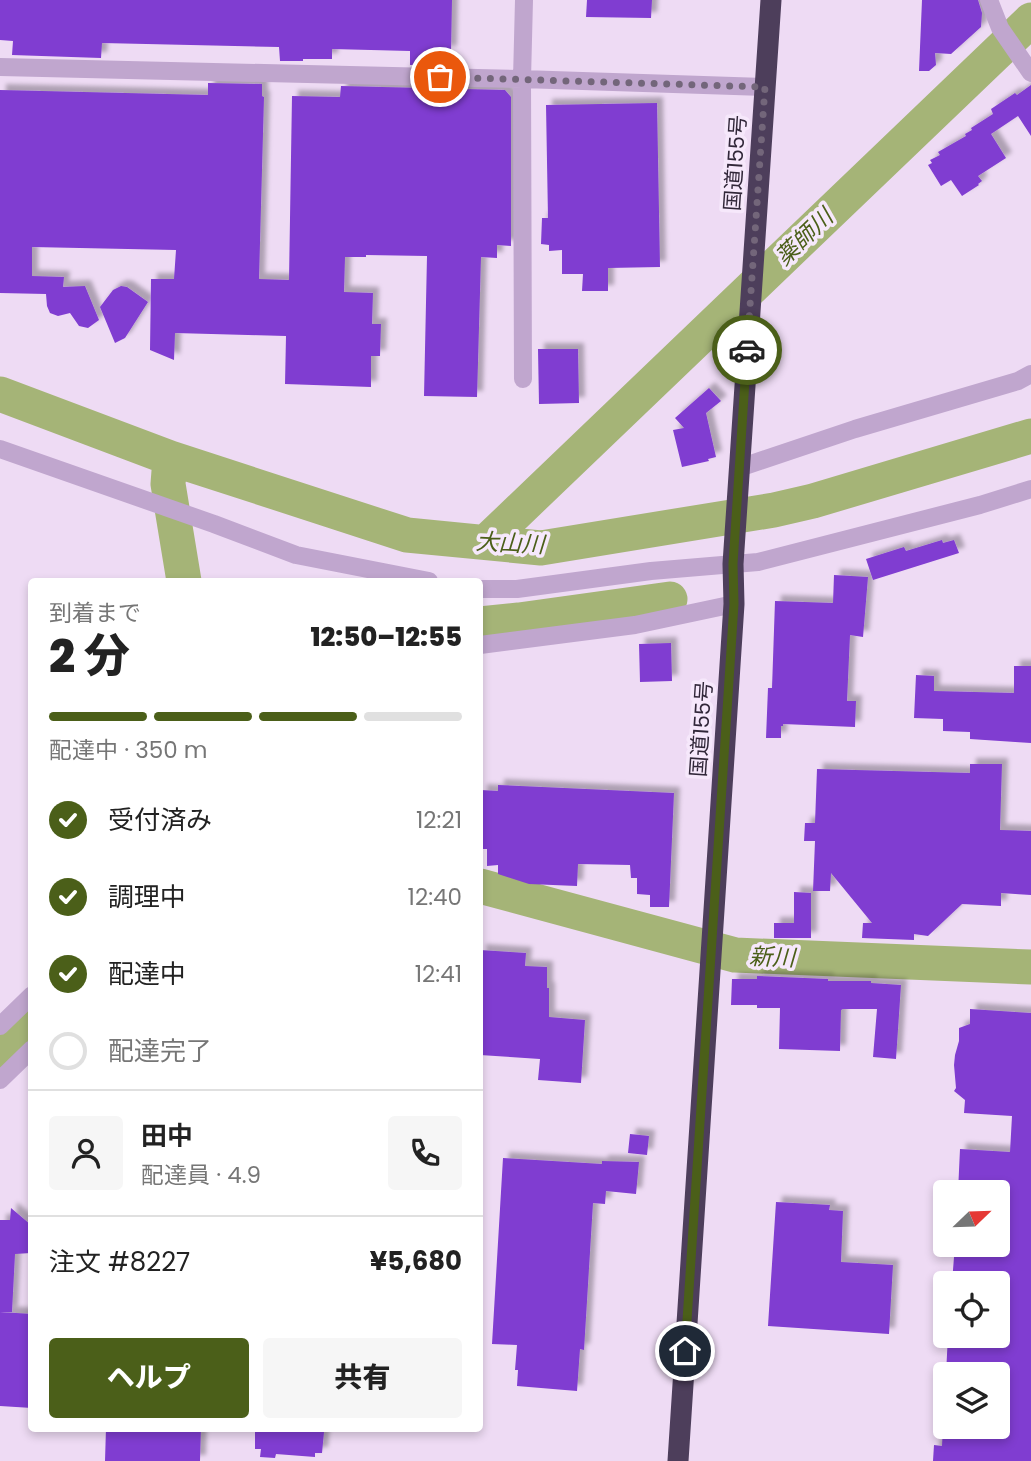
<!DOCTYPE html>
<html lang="ja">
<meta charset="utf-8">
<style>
body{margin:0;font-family:Poppins,"Noto Sans JP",sans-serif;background:#f6f6f6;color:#222;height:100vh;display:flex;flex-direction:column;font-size:26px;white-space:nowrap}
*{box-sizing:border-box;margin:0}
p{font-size:23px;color:#767676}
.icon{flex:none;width:38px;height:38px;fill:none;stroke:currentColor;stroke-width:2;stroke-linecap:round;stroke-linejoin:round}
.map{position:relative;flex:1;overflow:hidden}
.sheet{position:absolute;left:28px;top:578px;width:455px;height:854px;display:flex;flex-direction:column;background:#fff;border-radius:7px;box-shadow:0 4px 10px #0003}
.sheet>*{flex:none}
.needle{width:46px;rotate:67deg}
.fabs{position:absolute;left:933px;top:1180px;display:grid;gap:14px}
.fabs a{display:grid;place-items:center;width:77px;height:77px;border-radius:7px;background:#fff;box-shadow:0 4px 10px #0003;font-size:35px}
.pin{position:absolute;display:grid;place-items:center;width:60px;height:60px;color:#fff;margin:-30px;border:4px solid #fff;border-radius:50%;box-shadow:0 2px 7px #0007}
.courier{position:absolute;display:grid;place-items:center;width:70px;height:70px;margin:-35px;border:5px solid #4b5f19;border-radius:50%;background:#fff;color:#222;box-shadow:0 2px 9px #0007}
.head em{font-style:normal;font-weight:800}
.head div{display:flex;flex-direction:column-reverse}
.head{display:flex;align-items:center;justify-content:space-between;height:119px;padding:0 21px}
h1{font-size:46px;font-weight:800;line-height:52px}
.bar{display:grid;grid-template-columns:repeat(4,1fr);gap:10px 7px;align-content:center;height:84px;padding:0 21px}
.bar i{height:9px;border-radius:5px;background:#e0e0e0}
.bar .selected{background:#4b5f19}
.bar p{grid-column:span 4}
.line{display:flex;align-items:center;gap:18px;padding:0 21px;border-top:2px solid #e0e0e0}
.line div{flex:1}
.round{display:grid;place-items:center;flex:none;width:74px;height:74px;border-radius:7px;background:#f6f6f6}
ol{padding:0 21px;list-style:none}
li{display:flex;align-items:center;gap:21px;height:77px}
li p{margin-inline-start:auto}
li .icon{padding:7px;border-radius:50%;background:#4b5f19;color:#fff;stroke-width:4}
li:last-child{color:#767676}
li i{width:38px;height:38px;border:4px solid #e0e0e0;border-radius:50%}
.primary-button{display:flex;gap:14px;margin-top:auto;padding:14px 21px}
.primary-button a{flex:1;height:80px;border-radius:7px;background:#4b5f19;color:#fff;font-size:28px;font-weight:800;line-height:80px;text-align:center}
.primary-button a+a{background:#f6f6f6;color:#222}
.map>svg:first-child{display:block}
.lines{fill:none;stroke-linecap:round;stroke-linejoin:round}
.river{stroke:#a5b477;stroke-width:35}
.building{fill:#803cd1;filter:url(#shadow)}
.minor{stroke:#c0a6ce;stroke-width:18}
.highway{stroke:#4d3e5b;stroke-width:21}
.done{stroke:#73667a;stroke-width:7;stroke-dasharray:0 12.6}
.route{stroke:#4b5f19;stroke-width:9}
.labels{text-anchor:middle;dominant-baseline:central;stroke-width:7;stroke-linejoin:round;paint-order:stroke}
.street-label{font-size:21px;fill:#312739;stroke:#f6e8fb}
.water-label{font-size:23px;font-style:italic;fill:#4b5f19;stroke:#f6e8fb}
</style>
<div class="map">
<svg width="1031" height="1461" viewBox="0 0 1031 1461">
<defs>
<filter id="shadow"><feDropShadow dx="6" dy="-6" stdDeviation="2" flood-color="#0004"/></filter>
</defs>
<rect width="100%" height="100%" fill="#eedbf4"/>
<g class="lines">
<path class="river" d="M 0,394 L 170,458 L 407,535 L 541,548 L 774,510 L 813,501 L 1031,436
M 170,458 L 168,484 L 184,581
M 486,542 L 1031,20
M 480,624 L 519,620 L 670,599
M 480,886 L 735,955 L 1031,967
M 0,1056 L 32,1025"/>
</g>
<path class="building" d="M 0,0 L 452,0 L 451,52 L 424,51 L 424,65 L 410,65 L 410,51 L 332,49 L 332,59 L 303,59 L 303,61 L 280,61 L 279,47 L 102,43 L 101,58 L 12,55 L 13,41 L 0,40 Z
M 587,0 L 652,0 L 651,18 L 586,17 Z
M 922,0 L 978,0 L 982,13 L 981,27 L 951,54 L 935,53 L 936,65 L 929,71 L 919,71 Z
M 208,83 L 262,84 L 262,96 L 264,97 L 259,279 L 289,280 L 292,96 L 340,97 L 341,86 L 505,90 L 511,97 L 511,246 L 497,245 L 497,258 L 481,257 L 477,397 L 424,396 L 427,256 L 366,255 L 366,257 L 345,257 L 344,292 L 373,293 L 372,324 L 381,324 L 380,356 L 371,356 L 371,387 L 285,384 L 286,336 L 175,333 L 174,360 L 150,350 L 151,279 L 174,279 L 176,250 L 32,247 L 32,276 L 64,277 L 63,287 L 85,286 L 99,320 L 88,328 L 79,326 L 70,313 L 58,316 L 50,313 L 47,306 L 46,294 L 0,293 L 0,90 L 208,95 Z
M 1031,85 L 1031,136 L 1018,116 L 991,134 L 1006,158 L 978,176 L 982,181 L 978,184 L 979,185 L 962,196 L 951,180 L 941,186 L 928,165 L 932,163 L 930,160 L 940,155 L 938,152 L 966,136 L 965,134 L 972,130 L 971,128 L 993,114 L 991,109 L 1015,93 L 1017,95 Z
M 657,103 L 660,267 L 608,268 L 608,291 L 582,291 L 583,274 L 562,274 L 562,250 L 549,251 L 549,245 L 541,244 L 542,218 L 548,218 L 546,105 Z
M 121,286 L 127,287 L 148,302 L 125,338 L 115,343 L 100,307 L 113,290 Z
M 538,349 L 578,349 L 579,403 L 539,404 Z
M 709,388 L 721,401 L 706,413 L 716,457 L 708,459 L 709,461 L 682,467 L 673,430 L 684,428 L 675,418 Z
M 942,540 L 943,543 L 954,540 L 959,553 L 873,580 L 866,559 L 904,547 L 906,551 Z
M 834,575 L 868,577 L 863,637 L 850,635 L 847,701 L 856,701 L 855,727 L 783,724 L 783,726 L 781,726 L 781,738 L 766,738 L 768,688 L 772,688 L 775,601 L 833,603 Z
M 671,643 L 672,681 L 640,682 L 639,644 Z
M 1014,666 L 1031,666 L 1031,743 L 970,739 L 970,732 L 943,731 L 943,719 L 914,718 L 916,675 L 934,676 L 934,691 L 1014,693 Z
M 970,764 L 1002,764 L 1000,830 L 1031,831 L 1031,895 L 1001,893 L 1001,906 L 962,904 L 928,936 L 914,934 L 914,940 L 862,938 L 863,923 L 872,923 L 831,873 L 830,891 L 813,891 L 815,841 L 804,841 L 805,823 L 815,823 L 817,769 L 970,773 Z
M 498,785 L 674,793 L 669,907 L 650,907 L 650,895 L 637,894 L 637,878 L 631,878 L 630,865 L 578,864 L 577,886 L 529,884 L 498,874 L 498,865 L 487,866 L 487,849 L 480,849 L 480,815 L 481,790 L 498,791 Z
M 794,892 L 811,893 L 811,938 L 774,938 L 774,923 L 794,923 Z
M 480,950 L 526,953 L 525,966 L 547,967 L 547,988 L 549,988 L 549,1017 L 585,1020 L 581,1083 L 538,1080 L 540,1059 L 480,1055 Z
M 757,976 L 828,979 L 828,981 L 871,981 L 871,983 L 901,985 L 896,1059 L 873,1057 L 877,1009 L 843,1009 L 841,1010 L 840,1051 L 779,1049 L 780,1008 L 757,1008 L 757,1005 L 731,1005 L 732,979 L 757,979 Z
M 970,1009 L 1031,1013 L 1031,1461 L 933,1461 L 934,1445 L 942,1446 L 943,1426 L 998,1426 L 998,1374 L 946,1374 L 948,1335 L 998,1335 L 998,1283 L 952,1283 L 955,1244 L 998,1244 L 998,1192 L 958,1192 L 960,1149 L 1010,1152 L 1012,1116 L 964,1113 L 965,1100 L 954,1091 L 956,1088 L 954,1065 L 955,1055 L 959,1041 L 959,1028 L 970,1024 Z
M 630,1134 L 649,1136 L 647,1155 L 628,1153 Z
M 503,1158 L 602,1164 L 602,1161 L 639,1162 L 636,1194 L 606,1191 L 605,1204 L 593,1203 L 584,1350 L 580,1349 L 577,1391 L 517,1386 L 518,1370 L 515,1370 L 517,1345 L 492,1344 Z
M 776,1202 L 830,1205 L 829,1210 L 843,1211 L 841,1262 L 893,1265 L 889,1334 L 768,1326 Z
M 11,1208 L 31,1225 L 29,1234 L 31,1238 L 29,1243 L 31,1253 L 15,1254 L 12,1312 L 0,1312 L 0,1220 L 10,1220 Z
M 0,1312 L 32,1314 L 32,1408 L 0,1406 Z
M 106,1428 L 201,1428 L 200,1461 L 105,1461 Z
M 263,1428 L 317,1428 L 316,1431 L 324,1432 L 322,1453 L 315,1453 L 315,1457 L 276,1454 L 275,1458 L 260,1457 L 261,1449 L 255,1449 L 255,1431 L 262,1431 Z"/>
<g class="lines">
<path class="minor" d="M 989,0 L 1000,28 L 1031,73
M 0,67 L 522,79 L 765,87
M 523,379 L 522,79 L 524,0
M 0,449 L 214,524 L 296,555 L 429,581
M 739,468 L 855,429 L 1018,381 L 1031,374
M 480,589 L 517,589 L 651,571 L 758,562 L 980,505 L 1031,489
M 480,645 L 635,625 L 734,604
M 0,1026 L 32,995
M 0,1080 L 32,1049"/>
<path class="highway" d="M 678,1461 L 734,604 L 733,564 L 771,0"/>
</g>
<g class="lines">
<path class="done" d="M 440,77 L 765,87 L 747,350"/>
<path class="route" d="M 685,1351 L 734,604 L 733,564 L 747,350"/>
</g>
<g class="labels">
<g class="street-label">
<text transform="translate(735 163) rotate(-86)">国道155号</text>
<text transform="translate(701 729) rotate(-86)">国道155号</text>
</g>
<g class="water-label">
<text transform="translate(804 237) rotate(-44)">薬師川</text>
<text transform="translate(510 543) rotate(3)">大山川</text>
<text transform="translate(772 957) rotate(2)">新川</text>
</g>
</g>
</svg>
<div class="fabs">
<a><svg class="needle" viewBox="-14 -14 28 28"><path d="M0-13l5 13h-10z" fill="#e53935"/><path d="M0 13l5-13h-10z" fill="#767676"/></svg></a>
<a><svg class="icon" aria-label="locate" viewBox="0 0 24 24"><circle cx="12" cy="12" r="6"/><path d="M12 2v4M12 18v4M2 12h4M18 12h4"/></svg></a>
<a><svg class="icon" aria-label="layers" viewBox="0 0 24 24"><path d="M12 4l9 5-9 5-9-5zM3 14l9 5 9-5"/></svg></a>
</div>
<div class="pin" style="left:440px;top:77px;background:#ea580c"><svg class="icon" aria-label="bag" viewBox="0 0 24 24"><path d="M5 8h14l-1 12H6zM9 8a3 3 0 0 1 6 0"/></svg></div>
<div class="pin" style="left:685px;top:1351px;background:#1f2937"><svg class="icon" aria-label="home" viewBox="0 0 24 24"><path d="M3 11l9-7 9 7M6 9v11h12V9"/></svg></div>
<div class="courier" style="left:747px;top:350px"><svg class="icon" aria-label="car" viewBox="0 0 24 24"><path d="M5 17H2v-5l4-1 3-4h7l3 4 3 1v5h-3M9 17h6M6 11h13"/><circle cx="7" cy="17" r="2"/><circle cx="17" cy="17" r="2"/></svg></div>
<section class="sheet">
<div class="head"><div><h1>2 分</h1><p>到着まで</p></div><em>12:50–12:55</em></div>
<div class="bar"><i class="selected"></i><i class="selected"></i><i class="selected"></i><i></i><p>配達中 · 350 m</p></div>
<ol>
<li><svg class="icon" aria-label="check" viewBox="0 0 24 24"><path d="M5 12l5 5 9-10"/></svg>受付済み<p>12:21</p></li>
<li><svg class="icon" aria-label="check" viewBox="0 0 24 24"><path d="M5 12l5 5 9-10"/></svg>調理中<p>12:40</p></li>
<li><svg class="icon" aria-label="check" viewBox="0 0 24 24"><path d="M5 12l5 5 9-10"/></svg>配達中<p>12:41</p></li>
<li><i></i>配達完了</li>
</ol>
<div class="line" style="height:126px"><a class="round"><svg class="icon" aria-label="person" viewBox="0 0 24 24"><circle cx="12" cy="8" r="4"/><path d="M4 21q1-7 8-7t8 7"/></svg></a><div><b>田中</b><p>配達員 · 4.9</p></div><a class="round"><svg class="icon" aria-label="phone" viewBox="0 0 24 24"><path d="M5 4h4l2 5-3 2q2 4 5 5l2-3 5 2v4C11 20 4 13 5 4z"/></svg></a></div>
<div class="line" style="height:91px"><div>注文 #8227</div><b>¥5,680</b></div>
<div class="primary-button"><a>ヘルプ</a><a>共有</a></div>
</section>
</div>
